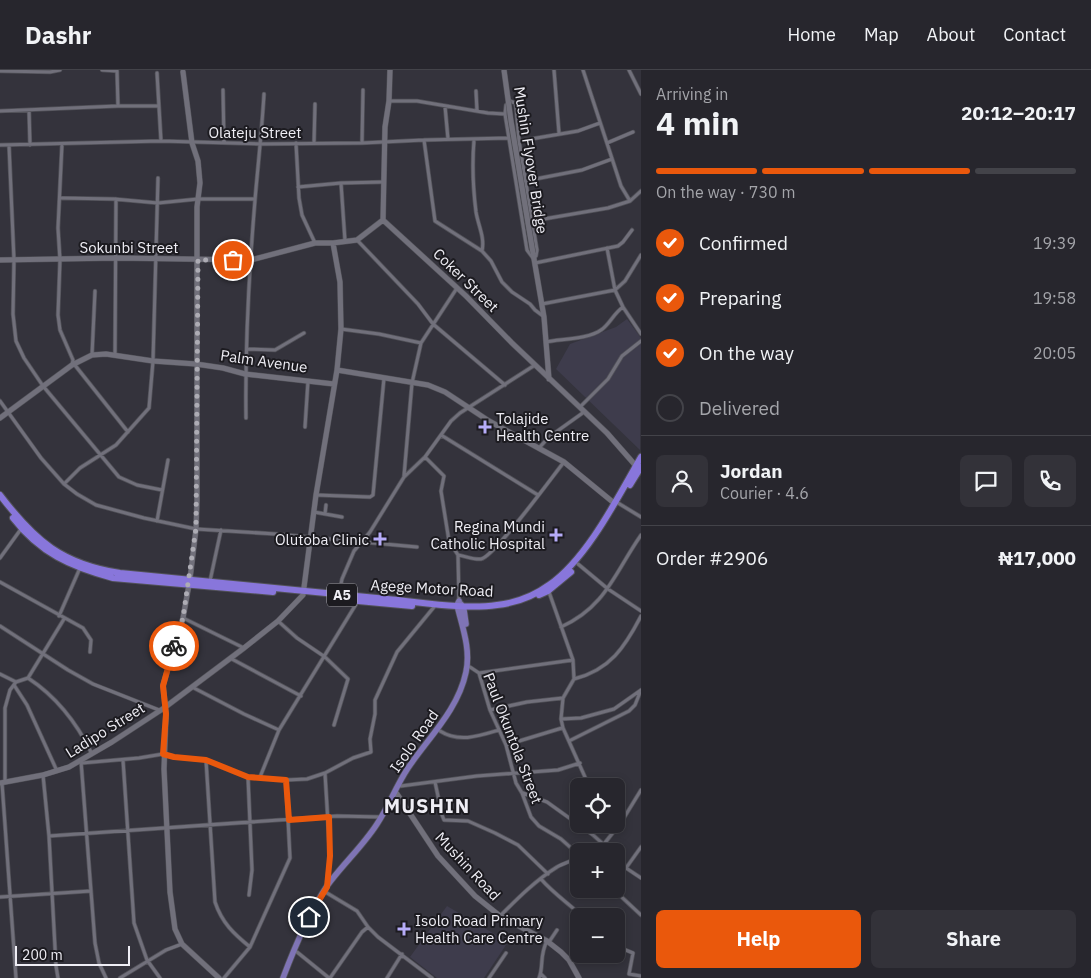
<!DOCTYPE html>
<meta charset="utf-8">
<style>
body{margin:0;font-family:"IBM Plex Sans",sans-serif;background:#333239;color:#f1f3f6;height:100vh;display:flex;flex-direction:column;font-size:19px;white-space:nowrap}
*{box-sizing:border-box;margin:0}
p{font-size:16px;color:#a4a5aa}
.icon{flex:none;width:28px;height:28px;fill:none;stroke:currentColor;stroke-width:2;stroke-linecap:round;stroke-linejoin:round}
.map{position:relative;flex:1;overflow:hidden}
.drawer{display:flex;flex-direction:column;background:#27262d;width:450px}
.drawer>*{flex:none}
.tools{position:absolute;left:570px;top:708px;display:grid;gap:10px}
.tools a{display:grid;place-items:center;width:55px;height:55px;border-radius:8px;background:#27262d;box-shadow:0 2px 8px #0003,0 0 0 1px #434349;font-size:25px}
.scale{position:absolute;left:15px;bottom:12px;width:115px;box-sizing:border-box;padding-left:5px;border:2px solid #eeedf4;border-top:0;font-size:14px;line-height:18px;white-space:nowrap;color:#eeedf4;-webkit-text-stroke:4px #1c1b20;paint-order:stroke}
.pin{position:absolute;display:grid;place-items:center;width:42px;height:42px;color:#fff;margin:-21px;border:2px solid #fff;border-radius:50%;box-shadow:0 1px 5px #0007}
.courier{position:absolute;display:grid;place-items:center;width:50px;height:50px;margin:-25px;border:4px solid #ea580c;border-radius:50%;background:#fff;color:#222;box-shadow:0 1px 6px #0007}
.summary em{font-style:normal;font-weight:700}
.summary div{display:flex;flex-direction:column-reverse}
.summary{display:flex;align-items:center;justify-content:space-between;height:85px;padding:0 15px}
h1{font-size:32px;font-weight:700;line-height:38px}
.bar{display:grid;grid-template-columns:repeat(4,1fr);gap:8px 5px;align-content:center;height:60px;padding:0 15px}
.bar i{height:6px;border-radius:4px;background:#434349}
.bar .on{background:#ea580c}
.bar p{grid-column:span 4}
.line{display:flex;align-items:center;gap:12px;padding:0 15px;border-top:1px solid #434349}
.line div{flex:1}
.round{display:grid;place-items:center;flex:none;width:52px;height:52px;border-radius:8px;background:#333239}
ol{padding:0 15px;list-style:none}
li{display:flex;align-items:center;gap:15px;height:55px}
li p{margin-inline-start:auto}
li .icon{padding:5px;border-radius:50%;background:#ea580c;color:#fff;stroke-width:4}
li:last-child{color:#a4a5aa}
li i{width:28px;height:28px;border:2px solid #434349;border-radius:50%}
.primary-button{display:flex;gap:10px;margin-top:auto;padding:10px 15px}
.primary-button a{flex:1;height:58px;border-radius:8px;background:#ea580c;color:#fff;font-size:20px;font-weight:700;line-height:58px;text-align:center}
.primary-button a+a{background:#333239;color:#f1f3f6}
header{display:flex;align-items:center;gap:30px;box-sizing:border-box;height:70px;padding:0 25px;background:#27262d;border-bottom:1px solid #434349}
header strong{font-size:24px}
nav{display:flex;gap:28px;margin-inline-start:auto;font-size:18px}
main{display:flex;flex:1;min-height:0}
.map>svg:first-child{display:block}
.built{fill:#3e3c4c}
.lines{fill:none;stroke-linecap:round;stroke-linejoin:round}
.street-casing{stroke:#525259;stroke-width:4.5}
.secondary-casing{stroke:#525259;stroke-width:6}
.primary-casing{stroke:#525259;stroke-width:7}
.highway-casing{stroke:#525259;stroke-width:8}
.street{stroke:#71707b;stroke-width:3}
.secondary{stroke:#71707b;stroke-width:5}
.primary{stroke:#7f74b5;stroke-width:5.5}
.highway{stroke:#8876db;stroke-width:6}
.secondary-bridge-casing{stroke:#525259;stroke-width:6;stroke-linecap:butt}
.secondary-bridge{stroke:#71707b;stroke-width:5}
.done{stroke:#adacb4;stroke-width:5;stroke-dasharray:0 9}
.route{stroke:#ea580c;stroke-width:6}
.poi-dot{fill:#b6acf8;stroke:#1c1b20;stroke-width:2}
.labels{text-anchor:middle;dominant-baseline:central;stroke-width:4;stroke-linejoin:round;paint-order:stroke}
.shield{fill:#1c1b20;stroke:#afaeb4;stroke-width:1}
.shield-label{font-size:14px;font-weight:bold;fill:#eeedf4}
.street-label{font-size:15px;fill:#eeedf4;stroke:#1c1b20}
.poi-label{font-size:15px;fill:#eeedf4;stroke:#1c1b20;text-anchor:start}
.district-label{font-size:20px;font-weight:bold;letter-spacing:1px;fill:#eeedf4;stroke:#1c1b20}
</style>
<header>
<strong>Dashr</strong>
<nav><a>Home</a><a>Map</a><a>About</a><a>Contact</a></nav>
</header>
<main>
<div class="map">
<svg width="641" height="908" viewBox="0 0 641 908">
<rect width="100%" height="100%" fill="#34333c"/>
<path class="built" d="M 627,249 L 641,268 L 640,380 L 556,299 L 570,274 L 616,257 Z
M 447,836 L 508,872 L 484,908 L 437,908 L 410,887 Z"/>
<g class="lines">
<defs>
<path id="street" d="M 102,0 L 117,1 L 118,36
M 554,0 L 559,63
M 583,0 L 621,116 L 630,131
M 629,0 L 641,24
M 0,1 L 50,2 L 60,0
M 157,3 L 161,71
M 223,20 L 224,73
M 476,21 L 477,41
M 390,31 L 417,31 L 488,43 L 505,44
M 510,31 L 515,33 L 516,37 L 519,71 L 537,180 L 536,186 L 533,188 L 527,180 L 505,44 L 506,35 Z
M 445,36 L 448,69
M 29,40 L 30,75
M 0,41 L 118,36 L 159,36
M 424,70 L 435,151 L 482,181 L 491,191 L 502,212 L 512,222 L 530,234 L 535,240 L 543,246
M 474,70 C 472,94 473,118 476,142 C 478,155 485,167 482,181
M 519,71 L 578,61 L 600,53
M 296,73 L 299,128 L 302,145 L 315,173
M 314,73 L 315,34
M 362,73 L 363,20
M 607,73 L 633,62
M 62,74 L 58,158 L 60,190 L 58,245 L 60,260 L 73,290 L 72,295
M 0,75 L 161,71 L 261,74 L 362,73 L 424,70 L 509,68
M 9,75 L 14,190 L 13,244 L 16,271 L 24,288 L 43,316 L 119,407 L 137,415 L 162,420
M 525,111 L 582,100 L 612,89
M 341,113 L 345,171
M 298,117 L 341,113 L 383,112
M 61,128 L 114,129 L 158,133 L 198,129 L 255,129
M 532,151 L 608,138 L 630,131 L 641,121
M 357,170 L 418,234 L 433,254 L 505,315
M 607,178 L 615,220 L 623,237 L 641,264
M 535,193 L 618,176 L 623,172 L 632,160
M 542,234 L 615,220 L 625,211 L 641,185
M 341,259 L 379,264 L 421,273
M 546,272 C 561,269 589,269 601,260 C 609,255 614,243 623,237
M 247,279 L 275,280 L 304,263
M 92,285 L 95,221
M 115,285 L 116,129
M 74,294 L 128,362
M 0,331 L 41,388 L 64,414 L 77,424 L 96,435 L 144,448 L 196,459 L 276,464 L 417,477
M 580,337 L 608,309 L 622,286 L 641,271
M 246,348 C 245,276 249,202 255,130 C 258,95 262,59 264,24
M 305,357 L 308,311
M 441,365 L 538,425
M 539,378 L 549,367 L 584,342
M 425,387 L 444,406 L 441,421 L 449,471 L 458,485 L 459,531
M 404,406 L 412,313 L 421,273 L 457,218
M 64,414 L 80,398 L 116,375 L 149,338 L 153,291 L 158,108
M 316,425 L 370,427 L 373,425 L 384,308
M 618,433 L 641,447
M 314,442 L 342,447
M 325,444 L 326,435
M 157,451 L 168,390
M 458,485 C 465,486 474,490 481,489 C 494,487 552,407 564,392
M 0,488 L 21,459
M 578,494 L 608,519 L 641,541
M 210,511 L 221,460
M 0,512 L 83,558 L 91,570 L 90,582
M 549,522 L 573,590 L 574,609 L 563,628 L 561,649 L 563,658 L 589,716
M 339,524 L 342,509 L 354,481 L 370,462 L 404,407 L 425,387 L 451,351 L 460,343 L 535,295
M 59,546 L 80,498
M 183,548 L 244,578
M 278,551 L 297,568 L 325,587 L 348,609 L 334,655
M 0,556 L 68,600 L 93,614 L 159,640
M 561,557 C 606,537 615,502 641,465
M 172,585 L 183,596
M 230,588 L 301,626
M 470,597 L 479,603 L 490,640 L 506,675 L 516,713 L 522,723 L 531,747 L 539,756 L 561,769 L 579,785
M 479,603 L 573,590
M 0,604 L 16,612
M 28,608 C 57,627 77,653 92,684
M 574,609 C 610,600 625,577 641,546
M 14,615 L 27,635 L 57,701
M 192,617 L 244,644 L 279,660
M 490,640 L 527,632 L 563,628
M 561,649 L 581,648 L 614,639 L 641,620
M 440,661 C 459,673 479,666 499,660
M 569,671 L 629,641 L 635,635 L 641,620
M 506,675 L 562,658
M 123,690 L 134,853 L 147,890 L 160,908
M 206,690 L 215,832 C 222,853 234,864 250,877
M 81,691 L 95,873 L 99,893 L 106,908
M 82,693 L 139,688 L 163,684 L 173,687 L 206,690 L 248,707 L 286,710 L 307,709 L 325,703
M 43,705 L 49,766 L 56,896 L 58,908
M 248,707 L 252,800 L 249,825
M 260,707 L 279,660 L 358,531
M 5,712 L 5,638 L 10,620 L 16,612 L 28,608 L 64,549
M 435,712 L 442,745 L 444,750 L 468,751 L 495,763 L 518,775 L 548,804
M 2,713 L 16,908
M 401,716 L 477,706 L 558,700 L 580,693
M 523,723 L 547,732 L 593,765 L 611,781
M 49,766 L 337,746 L 381,747
M 604,774 L 622,751 L 641,720
M 616,788 L 626,798 L 641,808
M 626,798 L 641,777
M 541,809 C 553,823 568,833 582,846
M 327,812 L 330,786 L 325,703 L 353,688 L 371,682 L 370,669 L 375,644 L 375,630 L 397,582 L 434,537
M 613,819 L 641,845
M 327,823 L 357,841 L 368,857 L 378,867 L 432,908
M 0,827 L 91,821
M 500,846 C 518,828 536,810 557,797 C 564,793 572,791 579,787
M 549,872 L 557,860
M 616,876 L 633,883 L 629,904 L 641,906
M 297,882 L 329,908
M 541,904 L 545,908
M 120,908 L 166,880 L 182,874
M 224,908 L 250,877 L 290,788 L 286,710
M 330,908 L 362,862 L 368,857
M 387,908 L 402,884
M 489,908 L 506,883
M 539,908 C 544,896 539,886 547,871"/>
<path id="secondary" d="M 390,0 L 389,31 L 385,57 L 383,150 L 466,226 L 512,273 L 607,363 L 636,396
M 183,2 L 192,73 L 198,91 L 200,113 L 197,137 L 197,431 L 196,459 L 190,509 L 183,548 L 163,615 L 166,644 L 164,699 L 170,822 L 175,859 L 182,874 L 219,908
M 533,183 L 544,247 L 549,309
M 0,190 L 117,188 L 251,190 L 315,173 L 333,173 L 357,170 L 383,150
M 337,300 L 428,315 L 445,322 L 489,351 L 564,392 L 614,433
M 0,348 L 72,295 L 92,285 L 106,284 L 153,291 L 196,294 L 223,298 L 245,304 L 334,314
M 0,713 L 43,705 L 69,697 L 112,672 L 164,638 L 244,578 L 278,551 L 303,525 L 316,425 L 337,300 L 341,259 L 340,212 L 333,173
M 397,724 L 438,786 L 475,826 L 500,846 L 547,871 L 561,882 L 569,890 L 579,908"/>
<path id="primary" d="M 461,534 L 464,540 L 466,554
M 283,908 C 295,876 308,845 327,816 C 342,795 363,776 377,754 C 389,736 396,716 408,698 C 429,667 458,640 466,602 C 471,579 462,556 457,535 L 459,531"/>
<path id="highway" d="M 630,415 L 641,397
M 0,425 C 35,471 62,494 120,503 C 209,511 298,521 387,529 C 421,532 464,540 497,535 C 515,533 534,526 549,515 C 587,489 618,427 641,387
M 13,448 C 40,483 71,497 113,508 L 273,522
M 539,525 L 548,521 L 571,502
M 337,529 L 412,536"/>
</defs>
<use href="#street" class="street-casing"/>
<use href="#secondary" class="secondary-casing"/>
<use href="#primary" class="primary-casing"/>
<use href="#highway" class="highway-casing"/>
<use href="#street" class="street"/>
<use href="#secondary" class="secondary"/>
<use href="#primary" class="primary"/>
<use href="#highway" class="highway"/>
<defs>
<path id="secondary-bridge" d="M 504,0 L 511,51 L 533,183"/>
</defs>
<use href="#secondary-bridge" class="secondary-bridge-casing"/>
<use href="#secondary-bridge" class="secondary-bridge"/>
</g>
<g class="lines">
<path class="done" d="M 174,576 L 183,548 L 196,458 L 198,190 L 233,190"/>
<path class="route" d="M 174,576 L 163,616 L 166,644 L 163,684 L 174,687 L 206,690 L 248,707 L 286,710 L 289,750 L 329,747 L 330,786 L 327,817 L 309,847"/>
</g>
<g class="poi-dot">
<path d="M482.5 349.5h5v5h5v5h-5v5h-5v-5h-5v-5h5z"/>
<path d="M553.5 457.5h5v5h5v5h-5v5h-5v-5h-5v-5h5z"/>
<path d="M377.5 461.5h5v5h5v5h-5v5h-5v-5h-5v-5h5z"/>
<path d="M401.5 851.5h5v5h5v5h-5v5h-5v-5h-5v-5h5z"/>
</g>
<g class="labels">
<rect class="shield" x="327" y="513.5" width="30" height="23" rx="4"/>
<g class="shield-label">
<text x="342" y="525">A5</text>
</g>
<g class="street-label">
<text x="255" y="62">Olateju Street</text>
<text transform="translate(531 90) rotate(81)">Mushin Flyover Bridge</text>
<text x="129" y="177">Sokunbi Street</text>
<text transform="translate(466 210) rotate(44)">Coker Street</text>
<text transform="translate(264 291) rotate(8)">Palm Avenue</text>
<text transform="translate(432 518) rotate(3)">Agege Motor Road</text>
<text transform="translate(105 660) rotate(-32)">Ladipo Street</text>
<text transform="translate(513 668) rotate(69)">Paul Okuntola Street</text>
<text transform="translate(414 671) rotate(-55)">Isolo Road</text>
<text transform="translate(468 796) rotate(47)">Mushin Road</text>
</g>
<g class="poi-label">
<text x="496" y="348">Tolajide<tspan x="496" dy="17">Health Centre</tspan></text>
<text x="545" y="456" text-anchor="end">Regina Mundi<tspan x="545" dy="17">Catholic Hospital</tspan></text>
<text x="369" y="469" text-anchor="end">Olutoba Clinic</text>
<text x="415" y="850">Isolo Road Primary<tspan x="415" dy="17">Health Care Centre</tspan></text>
</g>
<g class="district-label">
<text x="427" y="735">MUSHIN</text>
</g>
</g>
</svg>
<div class="tools">
<a><svg class="icon" aria-label="locate" viewBox="0 0 24 24"><circle cx="12" cy="12" r="6"/><path d="M12 2v4M12 18v4M2 12h4M18 12h4"/></svg></a>
<a>+</a>
<a>−</a>
</div>
<div class="scale">200 m</div>
<div class="pin" style="left:233px;top:190px;background:#ea580c"><svg class="icon" aria-label="bag" viewBox="0 0 24 24"><path d="M5 8h14l-1 12H6zM9 8a3 3 0 0 1 6 0"/></svg></div>
<div class="pin" style="left:309px;top:847px;background:#1f2937"><svg class="icon" aria-label="home" viewBox="0 0 24 24"><path d="M3 11l9-7 9 7M6 9v11h12V9"/></svg></div>
<div class="courier" style="left:174px;top:576px"><svg class="icon" aria-label="bike" viewBox="0 0 24 24"><circle cx="6" cy="16" r="4"/><circle cx="18" cy="16" r="4"/><path d="M6 16l4-8h5l3 8M10 8l3 8H6M13 5h3"/></svg></div>
</div>
<section class="drawer">
<div class="summary"><div><h1>4 min</h1><p>Arriving in</p></div><em>20:12–20:17</em></div>
<div class="bar"><i class="on"></i><i class="on"></i><i class="on"></i><i></i><p>On the way · 730 m</p></div>
<ol>
<li><svg class="icon" aria-label="check" viewBox="0 0 24 24"><path d="M5 12l5 5 9-10"/></svg>Confirmed<p>19:39</p></li>
<li><svg class="icon" aria-label="check" viewBox="0 0 24 24"><path d="M5 12l5 5 9-10"/></svg>Preparing<p>19:58</p></li>
<li><svg class="icon" aria-label="check" viewBox="0 0 24 24"><path d="M5 12l5 5 9-10"/></svg>On the way<p>20:05</p></li>
<li><i></i>Delivered</li>
</ol>
<div class="line" style="height:90px"><a class="round"><svg class="icon" aria-label="person" viewBox="0 0 24 24"><circle cx="12" cy="8" r="4"/><path d="M4 21q1-7 8-7t8 7"/></svg></a><div><b>Jordan</b><p>Courier · 4.6</p></div><a class="round"><svg class="icon" aria-label="chat" viewBox="0 0 24 24"><path d="M4 5h16v11H9l-5 4z"/></svg></a><a class="round"><svg class="icon" aria-label="phone" viewBox="0 0 24 24"><path d="M5 4h4l2 5-3 2q2 4 5 5l2-3 5 2v4C11 20 4 13 5 4z"/></svg></a></div>
<div class="line" style="height:65px"><div>Order #2906</div><b>₦17,000</b></div>
<div class="primary-button"><a>Help</a><a>Share</a></div>
</section>
</main>
